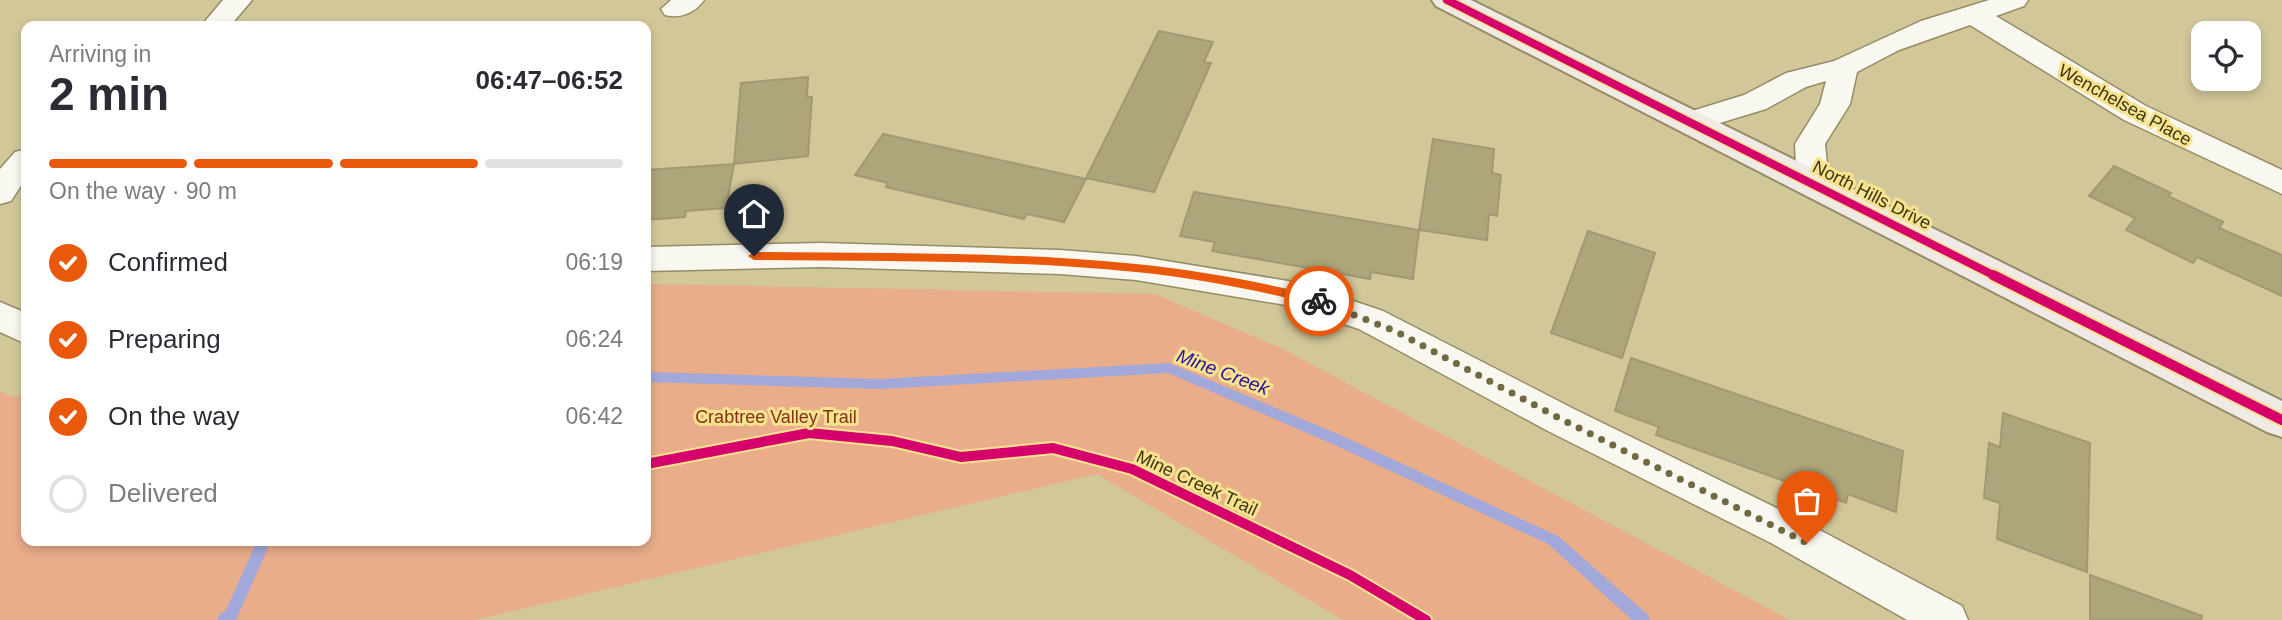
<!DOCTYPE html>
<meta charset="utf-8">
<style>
body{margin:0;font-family:Helvetica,sans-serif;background:#f7f7f7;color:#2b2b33;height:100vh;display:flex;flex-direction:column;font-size:26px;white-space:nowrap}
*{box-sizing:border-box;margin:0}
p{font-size:23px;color:#7c7c81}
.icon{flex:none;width:38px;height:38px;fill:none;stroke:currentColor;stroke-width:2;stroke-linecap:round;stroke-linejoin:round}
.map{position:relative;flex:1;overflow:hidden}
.details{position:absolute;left:21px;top:21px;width:630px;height:525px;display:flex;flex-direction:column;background:#fff;border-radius:14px;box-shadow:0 4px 10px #0003}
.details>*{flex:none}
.buttons{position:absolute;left:2191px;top:21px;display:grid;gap:14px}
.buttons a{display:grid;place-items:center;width:70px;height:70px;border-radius:14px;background:#fff;box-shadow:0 4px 10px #0003;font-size:35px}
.pin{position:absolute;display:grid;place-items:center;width:60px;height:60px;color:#fff;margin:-72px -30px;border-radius:50% 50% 50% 0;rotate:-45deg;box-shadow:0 0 7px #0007}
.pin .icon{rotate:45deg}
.courier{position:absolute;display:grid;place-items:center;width:70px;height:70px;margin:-35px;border:5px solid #ea580c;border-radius:50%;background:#fff;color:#222;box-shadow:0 2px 9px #0007}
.overview em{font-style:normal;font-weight:800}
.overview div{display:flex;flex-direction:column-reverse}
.overview{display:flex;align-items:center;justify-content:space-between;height:119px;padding:0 28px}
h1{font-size:46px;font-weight:800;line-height:52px}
.bar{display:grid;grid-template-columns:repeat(4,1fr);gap:10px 7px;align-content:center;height:84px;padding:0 28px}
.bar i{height:9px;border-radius:5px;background:#e1e1e2}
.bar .selected{background:#ea580c}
.bar p{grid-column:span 4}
ol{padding:0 28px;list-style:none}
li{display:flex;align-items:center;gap:21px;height:77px}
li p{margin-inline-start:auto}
li .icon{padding:7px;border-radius:50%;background:#ea580c;color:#fff;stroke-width:4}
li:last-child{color:#7c7c81}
li i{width:38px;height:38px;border:4px solid #e1e1e2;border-radius:50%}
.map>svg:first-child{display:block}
.green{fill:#e9ad8a}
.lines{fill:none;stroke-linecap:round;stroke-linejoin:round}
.stream{fill:#a2a8da;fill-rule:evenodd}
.building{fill:#afa57a;stroke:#a29974;stroke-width:2}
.street-casing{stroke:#958c66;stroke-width:3}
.secondary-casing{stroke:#958c66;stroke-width:4}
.street{fill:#f8f7f0;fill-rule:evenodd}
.secondary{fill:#f0eae6;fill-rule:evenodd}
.cycleway-far1-casing{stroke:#f7e38e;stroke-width:11}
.cycleway-casing{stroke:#f7e38e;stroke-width:14}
.cycleway-far1{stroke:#d6006c;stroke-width:8}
.cycleway{stroke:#d6006c;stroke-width:10}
.route{fill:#ea580c}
.done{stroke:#726942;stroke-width:7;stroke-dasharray:0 12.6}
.labels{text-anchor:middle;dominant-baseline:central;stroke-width:6;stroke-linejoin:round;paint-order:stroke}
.street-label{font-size:18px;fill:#3e3613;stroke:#f7e38e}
.park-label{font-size:18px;fill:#84311a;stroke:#f7e38e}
.water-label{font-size:19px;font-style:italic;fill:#2c159e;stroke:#f7e38e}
</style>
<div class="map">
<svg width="2282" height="620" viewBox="0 0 2282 620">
<rect width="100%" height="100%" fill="#d2c799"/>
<path class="green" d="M 646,284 L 1155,294 L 1281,348 L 1790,620 L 1343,620 L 1097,474 L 475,620 L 0,620 L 0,391 L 10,396 L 26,395 L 26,541 L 646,541 Z"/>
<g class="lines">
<path class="stream" d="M 1169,363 L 1338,434 L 1558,536 L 1648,615 L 1650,620 L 1632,620 L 1548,544 L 1328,442 L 1168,373 L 880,389 L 646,382 L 646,372 L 880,379 Z
M 257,541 L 271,541 L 236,620 L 217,620 L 219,615 L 226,610 Z"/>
</g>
<path class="building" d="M 1159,31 L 1213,42 L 1204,62 L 1211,63 L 1154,192 L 1086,178 Z
M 808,77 L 807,97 L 812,97 L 808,156 L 734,164 L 741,83 Z
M 883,134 L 1086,179 L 1064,222 L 1027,214 L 1024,219 L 886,187 L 888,183 L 855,175 Z
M 1433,139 L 1494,149 L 1492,173 L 1501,175 L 1497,216 L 1489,214 L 1487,240 L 1419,230 Z
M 734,164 L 726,208 L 686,211 L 685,217 L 646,220 L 646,170 Z
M 2114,166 L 2171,193 L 2168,196 L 2223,222 L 2219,228 L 2282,255 L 2282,296 L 2197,257 L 2193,263 L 2126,230 L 2135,218 L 2089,196 Z
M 1194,192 L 1419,230 L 1413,279 L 1371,272 L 1370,279 L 1212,251 L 1215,242 L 1180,236 Z
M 1588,231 L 1655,253 L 1622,358 L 1551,333 Z
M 1631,358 L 1903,451 L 1896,512 L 1848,494 L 1846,503 L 1656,435 L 1659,427 L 1615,411 Z
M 2003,413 L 2090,443 L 2087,572 L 1997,539 L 2000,503 L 1984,498 L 1989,443 L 2000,447 Z
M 2090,575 L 2202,616 L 2201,620 L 2090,620 Z"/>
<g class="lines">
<defs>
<path id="street" d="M 223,0 L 252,0 L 230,26 L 201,26 Z
M 671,0 L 704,0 C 695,13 680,19 665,15 L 661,9 Z
M 1989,0 L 2028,0 L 2024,6 L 1996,16 L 2146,106 L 2282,170 L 2282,194 L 2124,120 L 1970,25 L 1899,50 L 1857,72 L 1850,104 L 1825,144 L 1829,184 L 1824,192 L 1813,195 L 1802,192 L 1797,184 L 1795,144 L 1820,104 L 1826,81 L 1806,87 L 1766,109 L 1690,132 L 1679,129 L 1675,122 L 1679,115 L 1744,95 L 1786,73 L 1834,61 L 1921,21 Z
M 26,149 L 26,178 L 11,201 L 0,204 L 0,169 L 15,152 Z
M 822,243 L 1060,250 L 1136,256 L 1300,283 L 1383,311 L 1574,409 L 1799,519 L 1962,606 L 1968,620 L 1907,620 L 1771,543 L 1548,431 L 1359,329 L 1286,305 L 1136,280 L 1060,274 L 822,267 L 646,271 L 646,247 Z
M 0,302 L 26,313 L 26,344 L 0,332 Z"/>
<path id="secondary" d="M 1432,0 L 1471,0 L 2282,401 L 2282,437 L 2267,432 L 1436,6 Z"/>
</defs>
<use href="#street" class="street-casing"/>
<use href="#secondary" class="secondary-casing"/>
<use href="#street" class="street"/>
<use href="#secondary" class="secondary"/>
<defs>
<path id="cycleway-far1" d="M 1447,0 L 1997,277"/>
<path id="cycleway" d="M 1993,275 L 2282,420
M 646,464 L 809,433 L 892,441 L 961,457 L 1053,448 L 1132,469 L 1350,575 L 1426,620"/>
</defs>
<use href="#cycleway-far1" class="cycleway-far1-casing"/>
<use href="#cycleway" class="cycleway-casing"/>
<use href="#cycleway-far1" class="cycleway-far1"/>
<use href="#cycleway" class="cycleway"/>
</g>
<path class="route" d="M 754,252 C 881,254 1009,251 1136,264 C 1198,270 1259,282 1319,296 L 1325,301 L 1319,305 C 1259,291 1198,278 1136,272 C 1010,259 881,262 754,260 L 748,256 Z"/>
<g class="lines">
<path class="done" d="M 1319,301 L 1395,331 L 1561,419 L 1807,543"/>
</g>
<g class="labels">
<g class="street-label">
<text transform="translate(2125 105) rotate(29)">Wenchelsea Place</text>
<text transform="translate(1872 195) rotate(27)">North Hills Drive</text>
<text transform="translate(1197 483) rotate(25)">Mine Creek Trail</text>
</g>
<g class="park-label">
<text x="776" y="417">Crabtree Valley Trail</text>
</g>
<g class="water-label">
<text transform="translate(1223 372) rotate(21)">Mine Creek</text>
</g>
</g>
</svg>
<div class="buttons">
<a><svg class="icon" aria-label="locate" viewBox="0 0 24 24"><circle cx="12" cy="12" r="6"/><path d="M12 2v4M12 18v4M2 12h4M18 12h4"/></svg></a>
</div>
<div class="pin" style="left:1807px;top:543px;background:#ea580c"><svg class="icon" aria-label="bag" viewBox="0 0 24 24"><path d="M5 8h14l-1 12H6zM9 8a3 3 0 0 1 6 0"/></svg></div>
<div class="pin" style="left:754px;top:256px;background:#1f2937"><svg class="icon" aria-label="home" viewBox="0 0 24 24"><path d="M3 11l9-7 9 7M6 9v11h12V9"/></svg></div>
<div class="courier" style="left:1319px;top:301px"><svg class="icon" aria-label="bike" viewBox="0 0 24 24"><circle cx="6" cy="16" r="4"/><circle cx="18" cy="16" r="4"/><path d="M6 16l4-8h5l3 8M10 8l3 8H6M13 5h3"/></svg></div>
<section class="details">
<div class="overview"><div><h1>2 min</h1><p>Arriving in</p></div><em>06:47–06:52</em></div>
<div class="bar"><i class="selected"></i><i class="selected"></i><i class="selected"></i><i></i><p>On the way · 90 m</p></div>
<ol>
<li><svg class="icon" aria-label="check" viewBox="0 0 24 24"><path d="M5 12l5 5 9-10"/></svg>Confirmed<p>06:19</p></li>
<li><svg class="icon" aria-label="check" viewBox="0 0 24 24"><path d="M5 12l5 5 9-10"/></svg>Preparing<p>06:24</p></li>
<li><svg class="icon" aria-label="check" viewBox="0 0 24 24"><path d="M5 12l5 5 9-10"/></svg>On the way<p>06:42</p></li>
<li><i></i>Delivered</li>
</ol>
</section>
</div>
